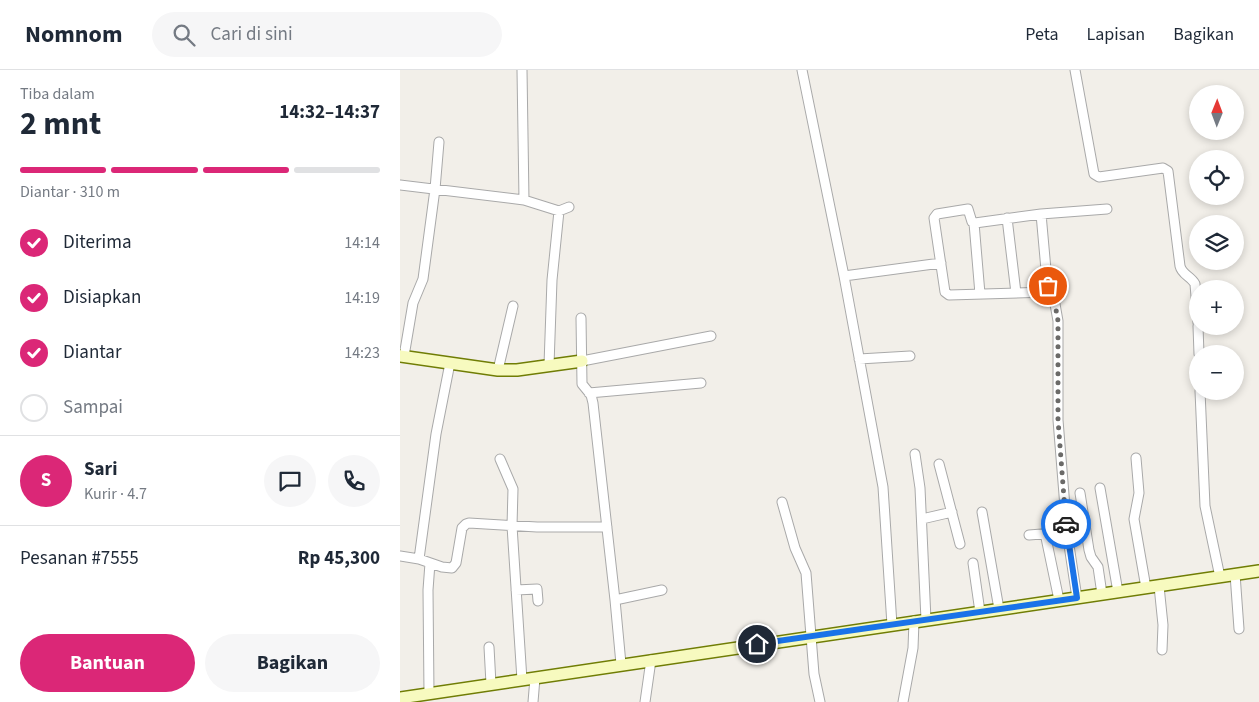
<!DOCTYPE html>
<html lang="id">
<meta charset="utf-8">
<style>
body{margin:0;font-family:"Source Sans 3",sans-serif;background:#f6f6f7;color:#1f2937;height:100vh;display:flex;flex-direction:column;font-size:19px;white-space:nowrap}
*{box-sizing:border-box;margin:0}
p{font-size:16px;color:#747a83}
.icon{flex:none;width:28px;height:28px;fill:none;stroke:currentColor;stroke-width:2;stroke-linecap:round;stroke-linejoin:round}
.map{position:relative;flex:1;overflow:hidden}
.drawer{display:flex;flex-direction:column;background:#fff;width:400px}
.drawer>*{flex:none}
.needle{width:32px;rotate:1deg}
.tools{position:absolute;left:789px;top:15px;display:grid;gap:10px}
.tools a{display:grid;place-items:center;width:55px;height:55px;border-radius:50%;background:#fff;box-shadow:0 2px 8px #0003;font-size:25px}
.pin{position:absolute;display:grid;place-items:center;width:42px;height:42px;color:#fff;margin:-21px;border:2px solid #fff;border-radius:50%;box-shadow:0 1px 5px #0007}
.courier{position:absolute;display:grid;place-items:center;width:50px;height:50px;margin:-25px;border:4px solid #1a73e8;border-radius:50%;background:#fff;color:#222;box-shadow:0 1px 6px #0007}
.overview em{font-style:normal;font-weight:700}
.overview div{display:flex;flex-direction:column-reverse}
.overview{display:flex;align-items:center;justify-content:space-between;height:85px;padding:0 20px}
h1{font-size:32px;font-weight:700;line-height:38px}
.bar{display:grid;grid-template-columns:repeat(4,1fr);gap:8px 5px;align-content:center;height:60px;padding:0 20px}
.bar i{height:6px;border-radius:4px;background:#e0e1e3}
.bar .active{background:#db2777}
.bar p{grid-column:span 4}
.line{display:flex;align-items:center;gap:12px;padding:0 20px;border-top:1px solid #e0e1e3}
.line div{flex:1}
.round{display:grid;place-items:center;flex:none;width:52px;height:52px;border-radius:26px;background:#f6f6f7}
ol{padding:0 20px;list-style:none}
li{display:flex;align-items:center;gap:15px;height:55px}
li p{margin-inline-start:auto}
li .icon{padding:5px;border-radius:50%;background:#db2777;color:#fff;stroke-width:4}
li:last-child{color:#747a83}
li i{width:28px;height:28px;border:2px solid #e0e1e3;border-radius:50%}
.button{display:flex;gap:10px;margin-top:auto;padding:10px 20px}
.button a{flex:1;height:58px;border-radius:30px;background:#db2777;color:#fff;font-size:20px;font-weight:700;line-height:58px;text-align:center}
.button a+a{background:#f6f6f7;color:#1f2937}
header{display:flex;align-items:center;gap:30px;box-sizing:border-box;height:70px;padding:0 25px;background:#fff;border-bottom:1px solid #e0e1e3}
header strong{font-size:24px}
nav{display:flex;gap:28px;margin-inline-start:auto;font-size:18px}
.search{width:350px;height:45px;background:#f6f6f7;display:flex;align-items:center;gap:12px;box-sizing:border-box;padding:0 18px;border-radius:28px;color:#747a83;font-size:19px}
main{display:flex;flex:1;min-height:0}
.map>svg:first-child{display:block}
.lines{fill:none;stroke-linecap:round;stroke-linejoin:round}
.street-casing{stroke:#a9a9a9;stroke-width:11}
.secondary-casing{stroke:#707d05;stroke-width:14}
.street{stroke:#fff;stroke-width:9}
.secondary{stroke:#f7fabf;stroke-width:11}
.done{stroke:#6b6a68;stroke-width:5;stroke-dasharray:0 9}
.route{stroke:#1a73e8;stroke-width:6}
</style>
<header>
<strong>Nomnom</strong>
<div class="search"><svg class="icon" aria-label="search" viewBox="0 0 24 24"><circle cx="10" cy="10" r="6"/><path d="M15 15l6 6"/></svg>Cari di sini</div>
<nav><a>Peta</a><a>Lapisan</a><a>Bagikan</a></nav>
</header>
<main>
<section class="drawer">
<div class="overview"><div><h1>2 mnt</h1><p>Tiba dalam</p></div><em>14:32–14:37</em></div>
<div class="bar"><i class="active"></i><i class="active"></i><i class="active"></i><i></i><p>Diantar · 310 m</p></div>
<ol>
<li><svg class="icon" aria-label="check" viewBox="0 0 24 24"><path d="M5 12l5 5 9-10"/></svg>Diterima<p>14:14</p></li>
<li><svg class="icon" aria-label="check" viewBox="0 0 24 24"><path d="M5 12l5 5 9-10"/></svg>Disiapkan<p>14:19</p></li>
<li><svg class="icon" aria-label="check" viewBox="0 0 24 24"><path d="M5 12l5 5 9-10"/></svg>Diantar<p>14:23</p></li>
<li><i></i>Sampai</li>
</ol>
<div class="line" style="height:90px"><b class="round" style="background:#db2777;color:#fff">S</b><div><b>Sari</b><p>Kurir · 4.7</p></div><a class="round"><svg class="icon" aria-label="chat" viewBox="0 0 24 24"><path d="M4 5h16v11H9l-5 4z"/></svg></a><a class="round"><svg class="icon" aria-label="phone" viewBox="0 0 24 24"><path d="M5 4h4l2 5-3 2q2 4 5 5l2-3 5 2v4C11 20 4 13 5 4z"/></svg></a></div>
<div class="line" style="height:65px"><div>Pesanan #7555</div><b>Rp 45,300</b></div>
<div class="button"><a>Bantuan</a><a>Bagikan</a></div>
</section>
<div class="map">
<svg width="859" height="632" viewBox="0 0 859 632">
<rect width="100%" height="100%" fill="#f2efe9"/>
<g class="lines">
<defs>
<path id="street" d="M 122,0 L 124,130
M 402,0 L 444,206 L 483,417 L 492,555
M 675,0 L 694,104 L 699,107 L 763,98 L 768,101 L 780,196 C 782,205 791,206 795,214 L 798,253
M 0,115 L 124,130 L 159,141 L 169,137
M 641,144 L 648,222 L 549,225 L 545,222 L 534,148 L 537,144 L 568,139 L 572,152 L 575,153 L 641,144 L 707,139
M 607,148 L 616,223
M 574,153 L 580,224
M 444,206 L 541,193
M 648,222 L 655,234 L 658,251 L 658,350 L 667,462 L 677,528
M 181,248 L 182,314 L 191,325 L 193,333 L 215,530 L 221,594
M 798,256 L 799,284
M 4,286 L 13,233 L 23,209 L 35,119 L 39,72
M 459,289 L 510,286
M 182,291 L 311,266
M 149,295 L 152,210 L 159,141
M 98,300 L 113,236
M 800,321 L 805,436 L 820,507
M 189,323 L 301,313
M 515,384 L 520,418 L 526,550
M 736,388 L 739,423 L 734,449 L 746,518
M 100,389 L 113,419 L 112,456 L 122,610
M 539,394 L 560,474
M 700,418 L 718,522
M 680,423 L 689,480 L 691,487 L 698,497 L 702,524
M 382,432 L 395,478 L 406,503 L 414,604 L 420,632
M 582,442 L 599,539
M 522,449 L 552,442
M 645,463 L 659,530
M 629,465 L 667,462
M 0,486 L 19,489 L 42,497 L 52,498 L 56,493 L 62,458 L 66,454 L 69,453 L 137,457 L 207,457
M 19,489 L 36,364 L 50,293
M 573,493 L 580,542
M 835,504 L 839,559
M 759,516 L 763,555 L 762,580
M 116,520 L 137,519 L 138,531
M 215,530 L 262,520
M 89,577 L 91,614
M 29,624 L 28,520 L 30,493
M 133,632 L 135,608
M 245,632 L 251,590
M 503,632 L 513,578 L 514,551"/>
<path id="secondary" d="M 0,286 L 98,300 L 117,300 L 182,291
M 0,628 L 859,501"/>
</defs>
<use href="#street" class="street-casing"/>
<use href="#secondary" class="secondary-casing"/>
<use href="#street" class="street"/>
<use href="#secondary" class="secondary"/>
</g>
<g class="lines">
<path class="done" d="M 648,216 L 648,222 L 655,234 L 658,251 L 658,350 L 666,454"/>
<path class="route" d="M 357,574 L 677,528 L 666,454"/>
</g>
</svg>
<div class="tools">
<a><svg class="needle" viewBox="-14 -14 28 28"><path d="M0-13l5 13h-10z" fill="#e53935"/><path d="M0 13l5-13h-10z" fill="#747a83"/></svg></a>
<a><svg class="icon" aria-label="locate" viewBox="0 0 24 24"><circle cx="12" cy="12" r="6"/><path d="M12 2v4M12 18v4M2 12h4M18 12h4"/></svg></a>
<a><svg class="icon" aria-label="layers" viewBox="0 0 24 24"><path d="M12 4l9 5-9 5-9-5zM3 14l9 5 9-5"/></svg></a>
<a>+</a>
<a>−</a>
</div>
<div class="pin" style="left:648px;top:216px;background:#ea580c"><svg class="icon" aria-label="bag" viewBox="0 0 24 24"><path d="M5 8h14l-1 12H6zM9 8a3 3 0 0 1 6 0"/></svg></div>
<div class="pin" style="left:357px;top:574px;background:#1f2937"><svg class="icon" aria-label="home" viewBox="0 0 24 24"><path d="M3 11l9-7 9 7M6 9v11h12V9"/></svg></div>
<div class="courier" style="left:666px;top:454px"><svg class="icon" aria-label="car" viewBox="0 0 24 24"><path d="M5 17H2v-5l4-1 3-4h7l3 4 3 1v5h-3M9 17h6M6 11h13"/><circle cx="7" cy="17" r="2"/><circle cx="17" cy="17" r="2"/></svg></div>
</div>
</main>
